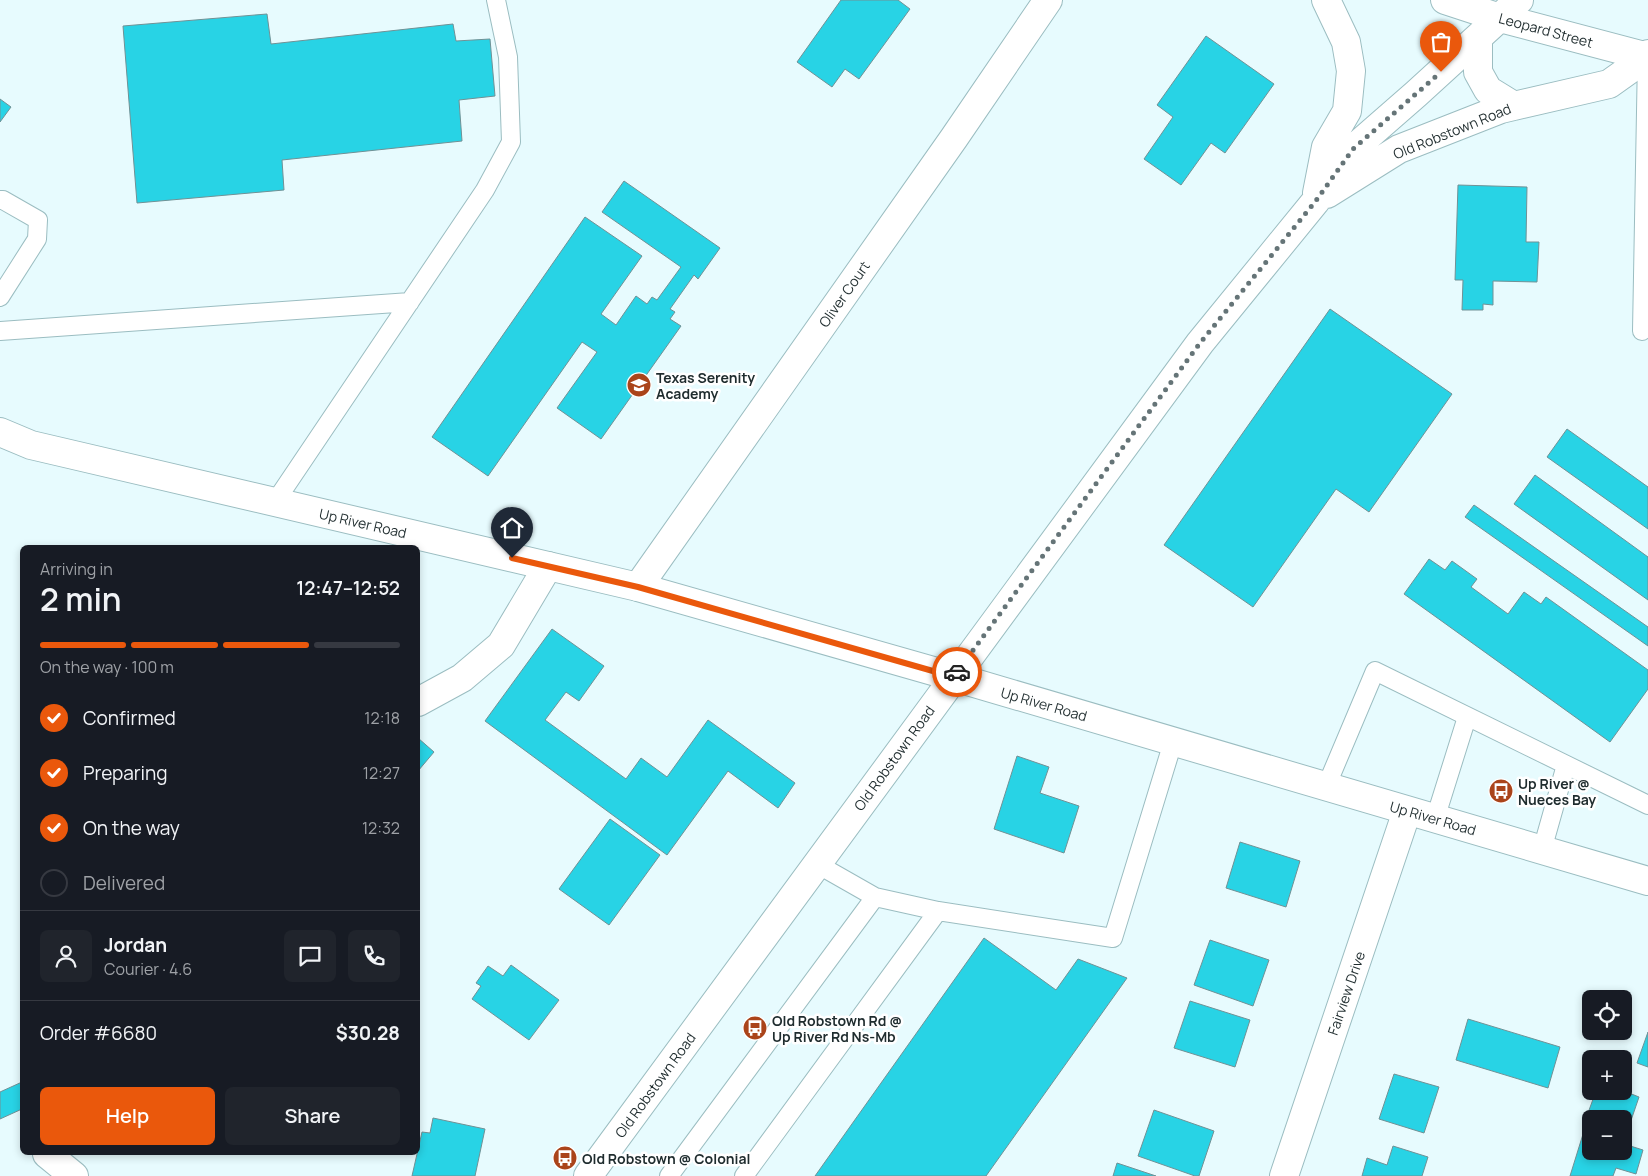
<!DOCTYPE html>
<meta charset="utf-8">
<style>
body{margin:0;font-family:Manrope,sans-serif;background:#20242c;color:#f1f3f6;height:100vh;display:flex;flex-direction:column;font-size:19px;white-space:nowrap}
*{box-sizing:border-box;margin:0}
p{font-size:16px;color:#9ea1a6}
.icon{flex:none;width:28px;height:28px;fill:none;stroke:currentColor;stroke-width:2;stroke-linecap:round;stroke-linejoin:round}
.map{position:relative;flex:1;overflow:hidden}
.side{position:absolute;left:20px;top:545px;width:400px;height:610px;display:flex;flex-direction:column;background:#171b24;border-radius:8px;box-shadow:0 2px 8px #0003}
.side>*{flex:none}
.buttons{position:absolute;left:1582px;top:990px;display:grid;gap:10px}
.buttons a{display:grid;place-items:center;width:50px;height:50px;border-radius:8px;background:#171b24;box-shadow:0 2px 8px #0003;font-size:25px}
.pin{position:absolute;display:grid;place-items:center;width:42px;height:42px;color:#fff;margin:-51px -21px;border-radius:50% 50% 50% 0;rotate:-45deg;box-shadow:0 0 5px #0007}
.pin .icon{rotate:45deg}
.courier{position:absolute;display:grid;place-items:center;width:50px;height:50px;margin:-25px;border:4px solid #ea580c;border-radius:50%;background:#fff;color:#222;box-shadow:0 1px 6px #0007}
.headline em{font-style:normal;font-weight:600}
.headline div{display:flex;flex-direction:column-reverse}
.headline{display:flex;align-items:center;justify-content:space-between;height:85px;padding:0 20px}
h1{font-size:32px;font-weight:600;line-height:38px}
.bar{display:grid;grid-template-columns:repeat(4,1fr);gap:8px 5px;align-content:center;height:60px;padding:0 20px}
.bar i{height:6px;border-radius:4px;background:#363941}
.bar .selected{background:#ea580c}
.bar p{grid-column:span 4}
.line{display:flex;align-items:center;gap:12px;padding:0 20px;border-top:1px solid #363941}
.line div{flex:1}
.round{display:grid;place-items:center;flex:none;width:52px;height:52px;border-radius:8px;background:#20242c}
ol{padding:0 20px;list-style:none}
li{display:flex;align-items:center;gap:15px;height:55px}
li p{margin-inline-start:auto}
li .icon{padding:5px;border-radius:50%;background:#ea580c;color:#fff;stroke-width:4}
li:last-child{color:#9ea1a6}
li i{width:28px;height:28px;border:2px solid #363941;border-radius:50%}
.cta{display:flex;gap:10px;margin-top:auto;padding:10px 20px}
.cta a{flex:1;height:58px;border-radius:8px;background:#ea580c;color:#fff;font-size:20px;font-weight:600;line-height:58px;text-align:center}
.cta a+a{background:#20242c;color:#f1f3f6}
.map>svg:first-child{display:block}
.building{fill:#28d3e5;stroke:#709195}
.lines{fill:none;stroke-linecap:round;stroke-linejoin:round}
.lane-casing{stroke:#9bbdc1;stroke-width:20}
.street-casing{stroke:#9bbdc1;stroke-width:30}
.secondary-casing{stroke:#9bbdc1;stroke-width:30}
.lane{stroke:#fff;stroke-width:18}
.street{stroke:#fff;stroke-width:28}
.secondary{stroke:#fff;stroke-width:28}
.done{stroke:#657477;stroke-width:5;stroke-dasharray:0 9}
.route{stroke:#ea580c;stroke-width:6}
.labels{text-anchor:middle;dominant-baseline:central;stroke-width:5;stroke-linejoin:round;paint-order:stroke}
.street-label{font-size:14px;fill:#1f2c2e;stroke:#fff}
.poi-label{font-size:14px;font-weight:bold;fill:#1f2c2e;stroke:#fff;text-anchor:start}
</style>
<div class="map">
<svg width="1648" height="1176" viewBox="0 0 1648 1176">
<rect width="100%" height="100%" fill="#e7fbfe"/>
<path class="building" d="M 841,0 L 898,0 L 910,9 L 859,79 L 845,69 L 832,87 L 797,62 Z
M 267,14 L 271,44 L 453,24 L 456,41 L 490,39 L 495,96 L 459,100 L 462,141 L 282,160 L 284,190 L 137,203 L 123,26 Z
M 1206,36 L 1274,84 L 1225,153 L 1211,143 L 1181,185 L 1144,159 L 1173,117 L 1157,105 Z
M 0,99 L 11,107 L 0,122 Z
M 624,181 L 720,248 L 698,279 L 694,275 L 670,309 L 675,312 L 670,319 L 681,326 L 601,439 L 557,408 L 597,352 L 582,342 L 488,476 L 432,437 L 585,217 L 642,256 L 601,314 L 616,325 L 636,296 L 647,304 L 652,297 L 657,300 L 681,267 L 602,212 Z
M 1458,185 L 1527,187 L 1526,242 L 1539,242 L 1537,282 L 1493,281 L 1493,305 L 1483,304 L 1483,310 L 1462,310 L 1463,280 L 1455,280 Z
M 1330,309 L 1452,394 L 1369,512 L 1336,489 L 1253,607 L 1164,545 Z
M 1567,429 L 1648,487 L 1648,529 L 1547,457 Z
M 1535,475 L 1648,557 L 1648,600 L 1514,504 Z
M 1474,505 L 1648,627 L 1648,646 L 1465,517 Z
M 1429,559 L 1445,570 L 1452,561 L 1477,579 L 1471,587 L 1508,614 L 1524,592 L 1541,604 L 1546,597 L 1648,670 L 1648,689 L 1610,742 L 1404,594 Z
M 552,629 L 604,666 L 579,701 L 566,692 L 545,720 L 626,779 L 641,758 L 667,777 L 708,720 L 795,783 L 778,808 L 728,771 L 667,855 L 485,721 Z
M 418,738 L 434,752 L 418,771 Z
M 1017,756 L 1049,767 L 1040,793 L 1079,806 L 1064,853 L 994,829 Z
M 610,819 L 660,855 L 609,925 L 559,889 Z
M 1240,842 L 1300,861 L 1286,907 L 1226,888 Z
M 984,938 L 1056,990 L 1078,959 L 1127,978 L 986,1176 L 815,1176 Z
M 1210,940 L 1269,960 L 1253,1006 L 1194,985 Z
M 511,965 L 559,1000 L 529,1040 L 472,999 L 481,986 L 476,983 L 488,966 L 503,976 Z
M 1190,1001 L 1250,1020 L 1235,1067 L 1174,1048 Z
M 1468,1019 L 1560,1047 L 1548,1088 L 1456,1060 Z
M 1648,1032 L 1648,1067 L 1637,1063 Z
M 1394,1074 L 1439,1087 L 1424,1133 L 1379,1119 Z
M 22,1082 L 22,1109 L 0,1119 L 0,1092 Z
M 1596,1091 L 1624,1091 L 1639,1097 L 1625,1138 L 1624,1119 L 1591,1119 L 1591,1127 L 1584,1124 Z
M 1154,1110 L 1214,1131 L 1199,1176 L 1195,1176 L 1138,1156 Z
M 433,1118 L 485,1129 L 475,1176 L 412,1176 L 422,1132 L 430,1133 Z
M 1584,1131 L 1591,1134 L 1591,1151 L 1624,1151 L 1624,1144 L 1643,1150 L 1636,1174 L 1616,1168 L 1613,1176 L 1570,1176 Z
M 1393,1146 L 1428,1157 L 1422,1176 L 1362,1176 L 1367,1158 L 1387,1165 Z
M 1117,1163 L 1156,1176 L 1113,1176 Z"/>
<g class="lines">
<defs>
<path id="lane" d="M 0,200 L 3,200 L 38,220 L 37,239 L 0,297
M 0,331 L 410,302
M 1642,331 L 1647,57
M 275,502 L 485,190 L 511,142 L 508,57 L 496,0
M 1326,787 L 1375,671 L 1648,805
M 1435,819 L 1467,717
M 1542,850 L 1566,765
M 817,864 L 875,897 L 938,911
M 669,1176 L 875,897
M 744,1176 L 938,911 L 1113,938 L 1173,742"/>
<path id="street" d="M 638,587 L 954,138 L 1048,0
M 418,702 L 462,678 L 501,645 L 548,566
M 48,1152 L 47,1154 L 74,1176
M 1284,1176 L 1407,811"/>
<path id="secondary" d="M 1445,0 L 1500,18 L 1648,57
M 1478,38 L 1478,72 L 1488,90 L 1514,106
M 1317,193 L 1326,147 L 1347,111 L 1351,71 L 1346,42 L 1326,0
M 1327,194 L 1399,149 L 1501,109 L 1609,84 L 1647,57 L 1648,54
M 0,432 L 31,445 L 638,587 L 954,677 L 1648,881
M 588,1176 L 1200,343 L 1315,202 L 1353,149 L 1416,94 L 1519,0"/>
</defs>
<use href="#lane" class="lane-casing"/>
<use href="#street" class="street-casing"/>
<use href="#secondary" class="secondary-casing"/>
<use href="#lane" class="lane"/>
<use href="#street" class="street"/>
<use href="#secondary" class="secondary"/>
</g>
<g class="lines">
<path class="done" d="M 957,672 L 1200,343 L 1315,202 L 1353,149 L 1441,72"/>
<path class="route" d="M 512,558 L 638,587 L 954,677 L 957,672"/>
</g>
<defs>
<symbol id="school-disc" viewBox="-11 -11 22 22"><circle r="9.5" fill="#aa441a" stroke="#fff"/><path d="M0-5L7-2L0 1L-7-2ZM-4 1L0 2.5L4 1V4Q0 6-4 4Z" fill="#fff"/></symbol>
<symbol id="bus-disc" viewBox="-11 -11 22 22"><circle r="9.5" fill="#aa441a" stroke="#fff"/><path d="M-5-6H5V4H4V6H2V4H-2V6H-4V4H-5ZM-3.5-4V0h7V-4ZM-3.5 1.2v1.5H-2V1.2ZM2 1.2v1.5H3.5V1.2Z" fill="#fff"/></symbol>
</defs>
<g fill-rule="evenodd">
<use href="#school-disc" x="625" y="371" width="28" height="28"/>
<use href="#bus-disc" x="1487" y="777" width="28" height="28"/>
<use href="#bus-disc" x="741" y="1014" width="28" height="28"/>
<use href="#bus-disc" x="551" y="1144" width="28" height="28"/>
</g>
<g class="labels">
<g class="street-label">
<text transform="translate(1546 30) rotate(15)">Leopard Street</text>
<text transform="translate(1452 131) rotate(-22)">Old Robstown Road</text>
<text transform="translate(844 294) rotate(-55)">Oliver Court</text>
<text transform="translate(363 523) rotate(13)">Up River Road</text>
<text transform="translate(1044 704) rotate(16)">Up River Road</text>
<text transform="translate(894 758) rotate(-54)">Old Robstown Road</text>
<text transform="translate(1433 818) rotate(16)">Up River Road</text>
<text transform="translate(1346 993) rotate(-71)">Fairview Drive</text>
<text transform="translate(655 1085) rotate(-54)">Old Robstown Road</text>
</g>
<g class="poi-label">
<text x="656" y="377">Texas Serenity<tspan x="656" dy="16">Academy</tspan></text>
<text x="1518" y="783">Up River @<tspan x="1518" dy="16">Nueces Bay</tspan></text>
<text x="772" y="1020">Old Robstown Rd @<tspan x="772" dy="16">Up River Rd Ns-Mb</tspan></text>
<text x="582" y="1158">Old Robstown @ Colonial</text>
</g>
</g>
</svg>
<div class="buttons">
<a><svg class="icon" aria-label="locate" viewBox="0 0 24 24"><circle cx="12" cy="12" r="6"/><path d="M12 2v4M12 18v4M2 12h4M18 12h4"/></svg></a>
<a>+</a>
<a>−</a>
</div>
<div class="pin" style="left:1441px;top:72px;background:#ea580c"><svg class="icon" aria-label="bag" viewBox="0 0 24 24"><path d="M5 8h14l-1 12H6zM9 8a3 3 0 0 1 6 0"/></svg></div>
<div class="pin" style="left:512px;top:558px;background:#1f2937"><svg class="icon" aria-label="home" viewBox="0 0 24 24"><path d="M3 11l9-7 9 7M6 9v11h12V9"/></svg></div>
<div class="courier" style="left:957px;top:672px"><svg class="icon" aria-label="car" viewBox="0 0 24 24"><path d="M5 17H2v-5l4-1 3-4h7l3 4 3 1v5h-3M9 17h6M6 11h13"/><circle cx="7" cy="17" r="2"/><circle cx="17" cy="17" r="2"/></svg></div>
<section class="side">
<div class="headline"><div><h1>2 min</h1><p>Arriving in</p></div><em>12:47–12:52</em></div>
<div class="bar"><i class="selected"></i><i class="selected"></i><i class="selected"></i><i></i><p>On the way · 100 m</p></div>
<ol>
<li><svg class="icon" aria-label="check" viewBox="0 0 24 24"><path d="M5 12l5 5 9-10"/></svg>Confirmed<p>12:18</p></li>
<li><svg class="icon" aria-label="check" viewBox="0 0 24 24"><path d="M5 12l5 5 9-10"/></svg>Preparing<p>12:27</p></li>
<li><svg class="icon" aria-label="check" viewBox="0 0 24 24"><path d="M5 12l5 5 9-10"/></svg>On the way<p>12:32</p></li>
<li><i></i>Delivered</li>
</ol>
<div class="line" style="height:90px"><a class="round"><svg class="icon" aria-label="person" viewBox="0 0 24 24"><circle cx="12" cy="8" r="4"/><path d="M4 21q1-7 8-7t8 7"/></svg></a><div><b>Jordan</b><p>Courier · 4.6</p></div><a class="round"><svg class="icon" aria-label="chat" viewBox="0 0 24 24"><path d="M4 5h16v11H9l-5 4z"/></svg></a><a class="round"><svg class="icon" aria-label="phone" viewBox="0 0 24 24"><path d="M5 4h4l2 5-3 2q2 4 5 5l2-3 5 2v4C11 20 4 13 5 4z"/></svg></a></div>
<div class="line" style="height:65px"><div>Order #6680</div><b>$30.28</b></div>
<div class="cta"><a>Help</a><a>Share</a></div>
</section>
</div>
